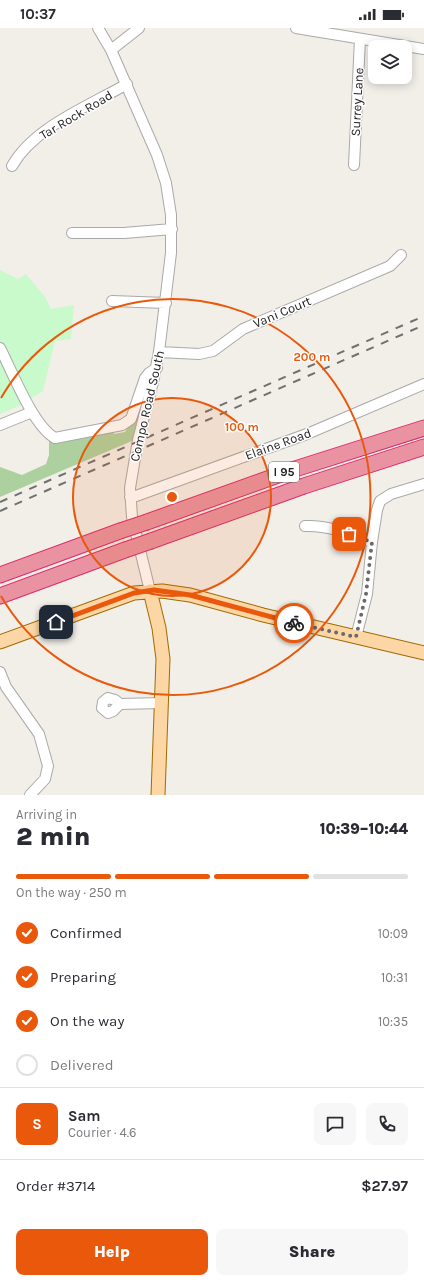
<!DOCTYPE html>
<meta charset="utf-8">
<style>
body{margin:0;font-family:Karla,sans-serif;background:#f7f7f7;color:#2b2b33;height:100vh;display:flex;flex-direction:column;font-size:15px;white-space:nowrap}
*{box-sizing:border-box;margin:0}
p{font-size:13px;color:#7c7c81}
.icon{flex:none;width:22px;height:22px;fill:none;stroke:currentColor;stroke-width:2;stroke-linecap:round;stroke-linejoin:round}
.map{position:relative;height:767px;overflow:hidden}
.sheet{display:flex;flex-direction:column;background:#fff;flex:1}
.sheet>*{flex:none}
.tools{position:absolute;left:368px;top:12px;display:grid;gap:8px}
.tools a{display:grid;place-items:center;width:44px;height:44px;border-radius:8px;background:#fff;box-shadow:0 2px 10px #0003;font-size:20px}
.pin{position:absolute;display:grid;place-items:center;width:34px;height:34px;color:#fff;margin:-17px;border-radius:8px;box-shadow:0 2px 6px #0006}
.courier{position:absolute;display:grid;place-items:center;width:40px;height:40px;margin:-20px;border:3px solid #ea580c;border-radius:50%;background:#fff;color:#222;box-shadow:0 1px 5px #0007}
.headline em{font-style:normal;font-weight:800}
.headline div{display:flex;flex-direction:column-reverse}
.headline{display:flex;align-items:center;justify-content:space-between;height:68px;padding:0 16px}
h1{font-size:26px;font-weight:800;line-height:30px}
.bar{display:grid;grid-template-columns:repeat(4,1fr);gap:6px 4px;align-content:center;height:48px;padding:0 16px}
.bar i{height:5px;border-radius:3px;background:#e1e1e2}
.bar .active{background:#ea580c}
.bar p{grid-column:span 4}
.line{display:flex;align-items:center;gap:10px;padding:0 16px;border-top:1px solid #e1e1e2}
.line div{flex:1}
.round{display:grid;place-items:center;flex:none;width:42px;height:42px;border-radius:8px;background:#f7f7f7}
ol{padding:0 16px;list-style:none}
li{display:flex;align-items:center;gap:12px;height:44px}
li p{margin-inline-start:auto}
li .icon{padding:4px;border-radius:50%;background:#ea580c;color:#fff;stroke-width:4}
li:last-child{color:#7c7c81}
li i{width:22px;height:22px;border:2px solid #e1e1e2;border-radius:50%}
.action{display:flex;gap:8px;margin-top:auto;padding:8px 16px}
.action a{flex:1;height:46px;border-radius:8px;background:#ea580c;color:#fff;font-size:16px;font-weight:800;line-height:46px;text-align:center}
.action a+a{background:#f7f7f7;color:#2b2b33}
.status{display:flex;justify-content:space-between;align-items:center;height:28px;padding:0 20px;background:#fff;direction:ltr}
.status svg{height:11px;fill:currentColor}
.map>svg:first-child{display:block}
.forest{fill:#add19e}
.park{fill:#c8facc}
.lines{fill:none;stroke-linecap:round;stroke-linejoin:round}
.minor-casing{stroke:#a9a9a9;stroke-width:12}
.major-casing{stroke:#a06b00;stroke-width:15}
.highway-casing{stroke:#dc2a67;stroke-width:17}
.minor{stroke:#fff;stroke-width:10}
.major{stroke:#fcd6a4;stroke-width:13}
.highway{stroke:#e892a2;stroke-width:15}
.rail{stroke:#707070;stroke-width:2;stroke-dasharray:8 8;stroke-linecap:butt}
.highway-bridge-casing{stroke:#dc2a67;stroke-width:17;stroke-linecap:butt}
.highway-bridge{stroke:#e892a2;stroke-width:15}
.done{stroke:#6b6a68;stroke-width:4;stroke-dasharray:0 7.2}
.route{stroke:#ea580c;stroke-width:5}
.ring{fill:none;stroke:#e8590c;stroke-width:2}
.labels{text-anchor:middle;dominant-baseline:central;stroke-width:3;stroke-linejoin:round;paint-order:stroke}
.shield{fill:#fff;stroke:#646464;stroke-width:1}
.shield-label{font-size:12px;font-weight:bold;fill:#222}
.street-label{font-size:13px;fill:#222;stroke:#fff}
.centre{fill:#e8590c;stroke:#fff;stroke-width:2}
.ring-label{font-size:12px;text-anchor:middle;font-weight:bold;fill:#e8590c;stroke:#fff;stroke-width:3;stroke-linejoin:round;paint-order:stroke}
</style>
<div class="status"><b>10:37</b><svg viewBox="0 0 49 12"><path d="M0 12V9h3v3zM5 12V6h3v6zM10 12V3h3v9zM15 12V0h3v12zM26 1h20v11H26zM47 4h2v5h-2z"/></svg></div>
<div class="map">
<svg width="424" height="767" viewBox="0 0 424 767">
<rect width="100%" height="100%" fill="#f2efe9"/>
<path class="forest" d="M 140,381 L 132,413 L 0,469 L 0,439 L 22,447 L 46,436 L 49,427 L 49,413 L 67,412 L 112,401 L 114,406 L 125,404 Z"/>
<path class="park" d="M 0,242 L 18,251 L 26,246 L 45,269 L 51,281 L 74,277 L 71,311 L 55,313 L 43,363 L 21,377 L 0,386 Z"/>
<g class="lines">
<defs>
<path id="minor" d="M 98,0 L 111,22 L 157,127 L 166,155 L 171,187 L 171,225 L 159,324 L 153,354 L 138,412 L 130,460 L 132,489 L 150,563
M 296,0 L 424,21
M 111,22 L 139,0
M 354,137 L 360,11
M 12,138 C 34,99 89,78 127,56
M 72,205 L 124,205 L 172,201
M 112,273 L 166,275
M 0,320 C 12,343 33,398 55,410 L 122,397 L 131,391 L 145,350 L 149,345 L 157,340
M 159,324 L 199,326 L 213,323 L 243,301 L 390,238 L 401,227
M 0,397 L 32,384
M 130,469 L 136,468 L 307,406 L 424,356
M 305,498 C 329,497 350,506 372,514
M 356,609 L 367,566 L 372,514 L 377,482 L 380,473 L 391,466 L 424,456
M 0,644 L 6,659 L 39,706 L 48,738 L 45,751 L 30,767
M 120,676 L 115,672 L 108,670 L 103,674 L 102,680 L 108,685 L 113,683 L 120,676 L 162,675"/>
<path id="major" d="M 150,563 L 159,600 L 163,631 L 158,767
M 0,614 L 134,565 L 162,563 L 190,567 L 263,587 L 424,625"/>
<path id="highway" d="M 147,494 L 295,441 L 424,400
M 151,513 L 304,458 L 424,419
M 0,547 L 120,503
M 0,568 L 125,522"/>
</defs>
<use href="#minor" class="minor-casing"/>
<use href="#major" class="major-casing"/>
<use href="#highway" class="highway-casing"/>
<use href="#minor" class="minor"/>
<use href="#major" class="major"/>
<use href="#highway" class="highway"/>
<path class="rail" d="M 0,474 L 424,288
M 0,483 L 424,297"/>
<defs>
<path id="highway-bridge" d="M 120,503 L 147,494
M 125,522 L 151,513"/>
</defs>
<use href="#highway-bridge" class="highway-bridge-casing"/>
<use href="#highway-bridge" class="highway-bridge"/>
</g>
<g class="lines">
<path class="done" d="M 294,595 L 356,609 L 366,566 L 372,514 L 349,506"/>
<path class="route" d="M 56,594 L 134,565 L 154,562 L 190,567 L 294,595"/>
</g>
<circle cx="172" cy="469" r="99" fill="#e8590c" fill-opacity=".12"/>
<g class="ring">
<circle cx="172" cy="469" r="99"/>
<path d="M1 370A198 198 0 1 1 1 568"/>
</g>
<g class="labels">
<rect class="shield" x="269" y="434" width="30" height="20" rx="3"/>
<g class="shield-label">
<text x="284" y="444">I 95</text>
</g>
<g class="street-label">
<text transform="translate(357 74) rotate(-87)">Surrey Lane</text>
<text transform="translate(76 87) rotate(-31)">Tar Rock Road</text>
<text transform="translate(282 284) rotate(-23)">Vani Court</text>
<text transform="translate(147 378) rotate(-77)">Compo Road South</text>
<text transform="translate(278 416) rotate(-20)">Elaine Road</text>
</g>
</g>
<circle cx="172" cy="469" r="6" class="centre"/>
<g class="ring-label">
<text x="312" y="333">200 m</text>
<text x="242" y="403">100 m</text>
</g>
</svg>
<div class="tools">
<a><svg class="icon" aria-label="layers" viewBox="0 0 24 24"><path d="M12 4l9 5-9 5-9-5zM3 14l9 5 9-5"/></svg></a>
</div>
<div class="pin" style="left:349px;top:506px;background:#ea580c"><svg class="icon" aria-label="bag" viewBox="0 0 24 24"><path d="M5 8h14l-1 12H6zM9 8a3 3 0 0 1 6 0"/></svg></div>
<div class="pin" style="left:56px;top:594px;background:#1f2937"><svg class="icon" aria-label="home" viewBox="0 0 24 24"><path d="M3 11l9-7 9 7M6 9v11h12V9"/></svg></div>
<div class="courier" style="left:294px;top:595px"><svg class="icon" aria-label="bike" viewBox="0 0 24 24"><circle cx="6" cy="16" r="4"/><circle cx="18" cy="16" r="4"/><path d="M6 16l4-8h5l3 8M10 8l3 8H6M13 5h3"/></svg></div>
</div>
<section class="sheet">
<div class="headline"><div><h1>2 min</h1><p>Arriving in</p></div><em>10:39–10:44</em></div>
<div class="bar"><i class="active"></i><i class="active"></i><i class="active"></i><i></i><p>On the way · 250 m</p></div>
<ol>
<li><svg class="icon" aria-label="check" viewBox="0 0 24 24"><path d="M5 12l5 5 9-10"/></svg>Confirmed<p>10:09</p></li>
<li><svg class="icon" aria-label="check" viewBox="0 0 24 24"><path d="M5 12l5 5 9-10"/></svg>Preparing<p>10:31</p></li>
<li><svg class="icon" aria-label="check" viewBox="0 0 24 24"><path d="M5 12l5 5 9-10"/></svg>On the way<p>10:35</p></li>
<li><i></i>Delivered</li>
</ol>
<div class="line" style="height:72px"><b class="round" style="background:#ea580c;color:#fff">S</b><div><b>Sam</b><p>Courier · 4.6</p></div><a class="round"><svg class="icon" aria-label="chat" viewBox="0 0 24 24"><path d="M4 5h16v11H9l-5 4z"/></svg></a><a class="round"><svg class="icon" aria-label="phone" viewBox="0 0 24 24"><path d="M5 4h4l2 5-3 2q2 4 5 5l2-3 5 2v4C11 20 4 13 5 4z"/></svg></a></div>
<div class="line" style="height:52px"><div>Order #3714</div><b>$27.97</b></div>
<div class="action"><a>Help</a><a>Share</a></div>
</section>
